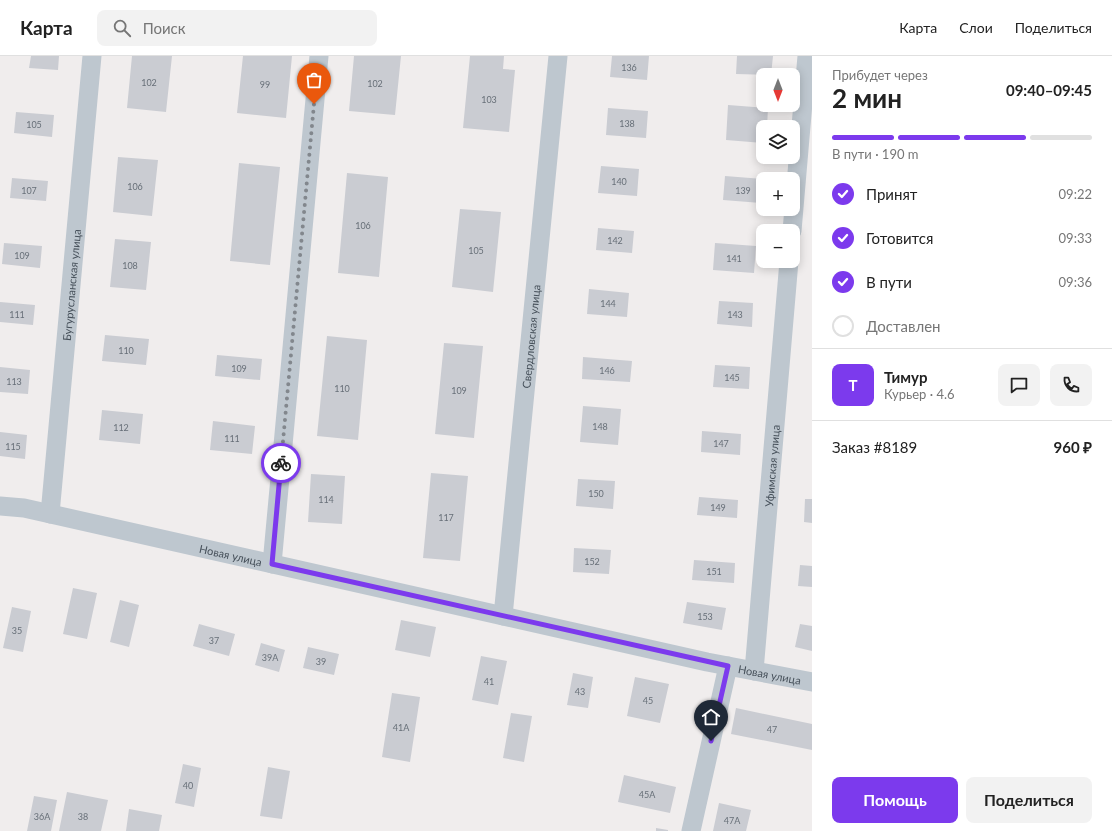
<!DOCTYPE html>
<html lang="ru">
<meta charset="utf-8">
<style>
body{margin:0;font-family:Lato,sans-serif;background:#f2f2f2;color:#222;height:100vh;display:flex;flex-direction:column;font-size:15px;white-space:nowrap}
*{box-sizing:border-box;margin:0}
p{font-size:13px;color:#767676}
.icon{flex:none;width:22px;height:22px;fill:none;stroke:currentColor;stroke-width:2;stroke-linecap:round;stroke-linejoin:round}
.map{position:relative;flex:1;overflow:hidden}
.drawer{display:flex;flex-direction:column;background:#fff;width:300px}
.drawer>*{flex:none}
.needle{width:26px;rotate:180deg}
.buttons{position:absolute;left:756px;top:12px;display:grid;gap:8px}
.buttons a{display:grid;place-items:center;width:44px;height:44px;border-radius:8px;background:#fff;box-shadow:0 2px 10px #0003;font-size:20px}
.pin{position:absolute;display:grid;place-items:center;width:34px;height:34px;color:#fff;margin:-41px -17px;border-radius:50% 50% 50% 0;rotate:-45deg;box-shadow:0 0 4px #0007}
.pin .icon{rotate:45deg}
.courier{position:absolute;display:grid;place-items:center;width:40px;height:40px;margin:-20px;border:3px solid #7c3aed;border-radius:50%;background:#fff;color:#222;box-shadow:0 1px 5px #0007}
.summary em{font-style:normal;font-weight:700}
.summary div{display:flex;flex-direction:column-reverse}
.summary{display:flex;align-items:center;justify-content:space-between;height:68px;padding:0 20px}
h1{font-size:26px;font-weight:700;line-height:30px}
.bar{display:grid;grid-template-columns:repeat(4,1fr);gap:6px 4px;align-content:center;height:48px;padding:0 20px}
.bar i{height:5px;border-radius:3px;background:#e0e0e0}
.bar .selected{background:#7c3aed}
.bar p{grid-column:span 4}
.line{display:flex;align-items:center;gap:10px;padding:0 20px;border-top:1px solid #e0e0e0}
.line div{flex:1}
.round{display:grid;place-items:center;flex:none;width:42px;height:42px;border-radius:8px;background:#f2f2f2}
ol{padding:0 20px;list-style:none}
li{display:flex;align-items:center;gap:12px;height:44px}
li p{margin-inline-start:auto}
li .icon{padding:4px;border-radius:50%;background:#7c3aed;color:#fff;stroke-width:4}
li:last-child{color:#767676}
li i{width:22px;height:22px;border:2px solid #e0e0e0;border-radius:50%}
.action{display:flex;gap:8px;margin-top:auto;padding:8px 20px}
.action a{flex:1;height:46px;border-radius:8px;background:#7c3aed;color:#fff;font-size:16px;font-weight:700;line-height:46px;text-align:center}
.action a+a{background:#f2f2f2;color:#222}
header{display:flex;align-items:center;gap:24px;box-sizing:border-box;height:56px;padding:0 20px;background:#fff;border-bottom:1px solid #e0e0e0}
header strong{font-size:19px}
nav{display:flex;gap:22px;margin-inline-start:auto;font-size:14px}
.search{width:280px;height:36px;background:#f2f2f2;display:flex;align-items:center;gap:10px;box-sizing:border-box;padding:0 14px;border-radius:8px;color:#767676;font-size:15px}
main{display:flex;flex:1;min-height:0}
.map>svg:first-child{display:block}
.building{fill:#caccd2}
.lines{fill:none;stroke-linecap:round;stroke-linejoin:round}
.minor{stroke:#bec7cf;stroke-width:19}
.done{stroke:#82878d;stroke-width:4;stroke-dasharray:0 7.2}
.route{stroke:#7c3aed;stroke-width:5}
.labels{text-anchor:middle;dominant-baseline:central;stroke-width:3;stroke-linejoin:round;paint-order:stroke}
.number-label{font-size:9px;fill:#676f78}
.street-label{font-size:11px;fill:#46505a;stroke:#fff}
</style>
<header>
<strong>Карта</strong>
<div class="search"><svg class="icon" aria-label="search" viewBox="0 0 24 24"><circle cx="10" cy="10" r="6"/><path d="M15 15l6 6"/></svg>Поиск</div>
<nav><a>Карта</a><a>Слои</a><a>Поделиться</a></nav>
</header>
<main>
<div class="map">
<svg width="812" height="775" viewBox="0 0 812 775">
<rect width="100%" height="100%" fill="#f0eded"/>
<path class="building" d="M 31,0 L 59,0 L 58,14 L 29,12 Z
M 132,0 L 172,0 L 166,56 L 127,52 Z
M 243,0 L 292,0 L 286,62 L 237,57 Z
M 354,0 L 401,0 L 395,59 L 349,55 Z
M 470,0 L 504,0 L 503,13 L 515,14 L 509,76 L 463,72 Z
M 612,0 L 649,0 L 647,24 L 610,21 Z
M 737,0 L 773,0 L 771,19 L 736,18 Z
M 728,49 L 768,52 L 767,71 L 763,71 L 763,87 L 726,84 Z
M 608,52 L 648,55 L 646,82 L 606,79 Z
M 16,56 L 54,59 L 52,81 L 14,77 Z
M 118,101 L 158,104 L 152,160 L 113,156 Z
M 239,107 L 280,111 L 270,209 L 230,205 Z
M 601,110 L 639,113 L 637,140 L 598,137 Z
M 347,117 L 388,121 L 379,221 L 338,217 Z
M 725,120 L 763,123 L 761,147 L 723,144 Z
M 12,122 L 48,125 L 46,145 L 10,142 Z
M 460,153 L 501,156 L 493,236 L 452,231 Z
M 598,172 L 634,175 L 632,197 L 596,194 Z
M 115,183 L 151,186 L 146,234 L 110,231 Z
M 4,187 L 42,190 L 40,212 L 2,208 Z
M 715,187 L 756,190 L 754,217 L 713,214 Z
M 589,233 L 629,237 L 627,261 L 587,258 Z
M 719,245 L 753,247 L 752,271 L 717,268 Z
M 0,246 L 35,249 L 33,269 L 0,266 Z
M 105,279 L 149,283 L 146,309 L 102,305 Z
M 327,280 L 367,284 L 358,384 L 317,380 Z
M 444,287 L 483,290 L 474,382 L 435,378 Z
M 217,299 L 262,303 L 260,324 L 215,320 Z
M 583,301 L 632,305 L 630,326 L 582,323 Z
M 715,309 L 750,311 L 749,333 L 713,331 Z
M 0,311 L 30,314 L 28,338 L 0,336 Z
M 583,350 L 621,353 L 618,389 L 580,386 Z
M 102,354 L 143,358 L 140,388 L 99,384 Z
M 213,365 L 255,370 L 252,398 L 210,394 Z
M 702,375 L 741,378 L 740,399 L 701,396 Z
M 0,376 L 27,379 L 25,403 L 0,400 Z
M 431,417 L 468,420 L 460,505 L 423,502 Z
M 311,418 L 345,420 L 342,468 L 308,466 Z
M 578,423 L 615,425 L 613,453 L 576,450 Z
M 699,441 L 738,444 L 737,462 L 697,459 Z
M 805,443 L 812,443 L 812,467 L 804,466 Z
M 574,492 L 611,494 L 609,518 L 573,516 Z
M 694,504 L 735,507 L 734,527 L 692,524 Z
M 800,509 L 812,510 L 812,531 L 798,530 Z
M 73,532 L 97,537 L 87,583 L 63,578 Z
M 120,544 L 139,549 L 129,591 L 110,586 Z
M 687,546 L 726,552 L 722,574 L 683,567 Z
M 12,551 L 31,555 L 23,596 L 3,592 Z
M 401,564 L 436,571 L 430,601 L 395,594 Z
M 199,568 L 235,578 L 229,600 L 193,590 Z
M 800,568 L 812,570 L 812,595 L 795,591 Z
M 261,587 L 285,594 L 279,616 L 255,609 Z
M 308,591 L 339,598 L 334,619 L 303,612 Z
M 481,600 L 507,605 L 498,649 L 472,644 Z
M 573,617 L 593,621 L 588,652 L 567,649 Z
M 635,621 L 669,628 L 660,667 L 627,660 Z
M 392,637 L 420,641 L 410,706 L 382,701 Z
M 736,652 L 812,668 L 812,694 L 731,678 Z
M 511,657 L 532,660 L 524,706 L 503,702 Z
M 183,708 L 201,712 L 194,751 L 175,747 Z
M 268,711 L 290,715 L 282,763 L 260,760 Z
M 624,719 L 676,731 L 670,757 L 618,746 Z
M 67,736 L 108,744 L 101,775 L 59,775 Z
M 34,740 L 57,744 L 51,775 L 27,775 Z
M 719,747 L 751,754 L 746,775 L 713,775 Z
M 129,753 L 162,759 L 159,775 L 126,775 Z
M 656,772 L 668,774 L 668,775 L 656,775 Z"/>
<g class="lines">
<g class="minor">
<path d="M 792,175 L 807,0"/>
<path id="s1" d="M 0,450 L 24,452 L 707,606 L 812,626"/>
<path id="s2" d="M 50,458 L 92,0"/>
<path d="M 272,508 L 319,0"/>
<path id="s3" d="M 503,560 L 558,0"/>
<path id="s4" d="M 754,615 L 789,205"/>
<path d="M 691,775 L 728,610"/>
</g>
</g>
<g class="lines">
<path class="done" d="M 281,407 L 314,48"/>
<path class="route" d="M 281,407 L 272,508 L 728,610 L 711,685"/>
</g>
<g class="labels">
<g class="number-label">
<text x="629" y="11">136</text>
<text x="149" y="26">102</text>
<text x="375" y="27">102</text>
<text x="265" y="28">99</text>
<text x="489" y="43">103</text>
<text x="627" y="67">138</text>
<text x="34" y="68">105</text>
<text x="619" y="125">140</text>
<text x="135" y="130">106</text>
<text x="29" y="134">107</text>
<text x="743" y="134">139</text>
<text x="363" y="169">106</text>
<text x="615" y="184">142</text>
<text x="476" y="194">105</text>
<text x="22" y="199">109</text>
<text x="734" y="202">141</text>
<text x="130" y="209">108</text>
<text x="608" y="247">144</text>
<text x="17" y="258">111</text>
<text x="735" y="258">143</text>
<text x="126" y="294">110</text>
<text x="239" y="312">109</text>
<text x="607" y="314">146</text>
<text x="732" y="321">145</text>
<text x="14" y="325">113</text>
<text x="342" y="332">110</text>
<text x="459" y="334">109</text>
<text x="600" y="370">148</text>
<text x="121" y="371">112</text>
<text x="232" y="382">111</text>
<text x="721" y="387">147</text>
<text x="13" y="390">115</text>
<text x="596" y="437">150</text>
<text x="326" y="443">114</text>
<text x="718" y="451">149</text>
<text x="446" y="461">117</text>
<text x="592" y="505">152</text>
<text x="714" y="515">151</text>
<text x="705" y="560">153</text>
<text x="17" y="574">35</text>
<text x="214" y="584">37</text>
<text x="270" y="601">39А</text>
<text x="321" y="605">39</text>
<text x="489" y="625">41</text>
<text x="580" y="635">43</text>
<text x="648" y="644">45</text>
<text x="401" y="671">41А</text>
<text x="772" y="673">47</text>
<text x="188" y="729">40</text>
<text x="647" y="738">45А</text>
<text x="42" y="760">36А</text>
<text x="83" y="760">38</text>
<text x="732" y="764">47А</text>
</g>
<g class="street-label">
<text stroke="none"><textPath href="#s2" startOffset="230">Бугурусланская улица</textPath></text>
<text stroke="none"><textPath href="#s3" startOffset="281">Свердловская улица</textPath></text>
<text stroke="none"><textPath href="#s4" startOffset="206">Уфимская улица</textPath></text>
<text stroke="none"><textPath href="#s1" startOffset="236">Новая улица</textPath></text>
<text stroke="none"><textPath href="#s1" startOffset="788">Новая улица</textPath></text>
</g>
</g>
</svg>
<div class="buttons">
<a><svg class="needle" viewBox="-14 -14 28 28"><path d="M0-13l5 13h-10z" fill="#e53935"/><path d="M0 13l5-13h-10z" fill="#767676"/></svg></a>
<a><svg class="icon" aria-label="layers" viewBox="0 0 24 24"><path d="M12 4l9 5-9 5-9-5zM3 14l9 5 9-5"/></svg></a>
<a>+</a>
<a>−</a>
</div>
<div class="pin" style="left:314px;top:48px;background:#ea580c"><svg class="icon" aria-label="bag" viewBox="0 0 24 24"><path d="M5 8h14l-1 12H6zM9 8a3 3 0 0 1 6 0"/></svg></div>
<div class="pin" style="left:711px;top:685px;background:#1f2937"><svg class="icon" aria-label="home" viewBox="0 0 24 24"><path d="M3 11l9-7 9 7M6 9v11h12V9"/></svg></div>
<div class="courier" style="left:281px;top:407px"><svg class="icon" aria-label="bike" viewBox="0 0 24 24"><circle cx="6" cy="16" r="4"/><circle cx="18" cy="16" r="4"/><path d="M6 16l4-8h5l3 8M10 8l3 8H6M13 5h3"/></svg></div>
</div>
<section class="drawer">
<div class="summary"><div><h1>2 мин</h1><p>Прибудет через</p></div><em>09:40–09:45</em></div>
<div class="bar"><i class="selected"></i><i class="selected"></i><i class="selected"></i><i></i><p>В пути · 190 m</p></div>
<ol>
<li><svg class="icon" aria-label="check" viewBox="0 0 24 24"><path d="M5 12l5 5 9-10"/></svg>Принят<p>09:22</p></li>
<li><svg class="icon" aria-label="check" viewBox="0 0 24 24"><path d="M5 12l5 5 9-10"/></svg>Готовится<p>09:33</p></li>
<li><svg class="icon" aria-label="check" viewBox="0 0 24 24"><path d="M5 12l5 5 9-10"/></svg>В пути<p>09:36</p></li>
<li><i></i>Доставлен</li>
</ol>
<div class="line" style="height:72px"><b class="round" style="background:#7c3aed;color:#fff">Т</b><div><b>Тимур</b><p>Курьер · 4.6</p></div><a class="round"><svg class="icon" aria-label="chat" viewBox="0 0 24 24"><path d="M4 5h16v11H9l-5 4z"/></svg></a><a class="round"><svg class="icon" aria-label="phone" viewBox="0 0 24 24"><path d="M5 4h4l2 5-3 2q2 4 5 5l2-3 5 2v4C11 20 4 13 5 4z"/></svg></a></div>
<div class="line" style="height:52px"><div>Заказ #8189</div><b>960 ₽</b></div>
<div class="action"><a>Помощь</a><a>Поделиться</a></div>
</section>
</main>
